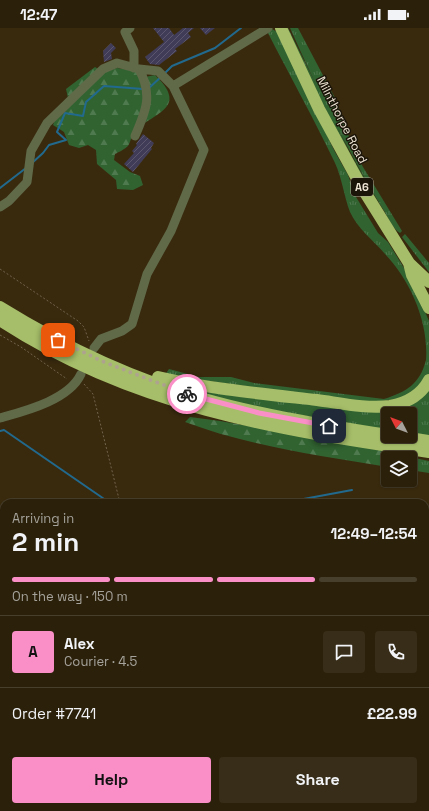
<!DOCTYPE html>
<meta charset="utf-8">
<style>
body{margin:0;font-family:"Space Grotesk",sans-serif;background:#372d18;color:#f1f3f6;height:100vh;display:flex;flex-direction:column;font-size:15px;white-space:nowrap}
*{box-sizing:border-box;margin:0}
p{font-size:13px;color:#a6a39c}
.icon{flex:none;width:22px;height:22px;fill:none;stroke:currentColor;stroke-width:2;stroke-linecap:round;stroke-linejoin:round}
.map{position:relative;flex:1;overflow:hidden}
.side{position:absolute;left:0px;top:471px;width:429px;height:312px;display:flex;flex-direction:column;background:#2b200a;border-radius:12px 12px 0 0;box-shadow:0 1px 3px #0004,0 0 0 1px #473e2b}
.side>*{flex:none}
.needle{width:26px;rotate:312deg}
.tools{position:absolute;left:381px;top:379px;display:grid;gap:8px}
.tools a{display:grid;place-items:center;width:36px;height:36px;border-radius:4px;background:#2b200a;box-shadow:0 1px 3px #0004,0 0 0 1px #473e2b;font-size:20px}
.pin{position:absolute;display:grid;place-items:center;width:34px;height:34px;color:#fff;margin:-17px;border-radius:8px;box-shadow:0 2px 6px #0006}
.courier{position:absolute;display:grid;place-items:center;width:40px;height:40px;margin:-20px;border:3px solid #fa8fc8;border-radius:50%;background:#fff;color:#222;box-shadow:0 1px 5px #0007}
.summary em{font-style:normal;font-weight:700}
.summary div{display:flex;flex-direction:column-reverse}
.summary{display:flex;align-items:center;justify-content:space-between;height:68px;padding:0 12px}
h1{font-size:26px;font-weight:700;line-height:30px}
.bar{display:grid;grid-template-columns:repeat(4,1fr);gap:6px 4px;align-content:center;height:48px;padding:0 12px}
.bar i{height:5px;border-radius:3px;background:#473e2b}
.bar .active{background:#fa8fc8}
.bar p{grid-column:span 4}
.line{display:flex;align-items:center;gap:10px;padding:0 12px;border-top:1px solid #473e2b}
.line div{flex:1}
.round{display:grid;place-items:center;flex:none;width:42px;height:42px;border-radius:4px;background:#372d18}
.button{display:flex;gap:8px;margin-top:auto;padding:8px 12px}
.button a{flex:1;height:46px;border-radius:4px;background:#fa8fc8;color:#111;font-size:16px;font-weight:700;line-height:46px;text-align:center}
.button a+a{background:#372d18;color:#f1f3f6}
.status{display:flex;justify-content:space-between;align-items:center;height:28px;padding:0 20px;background:#2b200a;direction:ltr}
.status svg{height:11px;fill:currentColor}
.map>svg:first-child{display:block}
.grass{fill:url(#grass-tufts)}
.forest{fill:url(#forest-firs)}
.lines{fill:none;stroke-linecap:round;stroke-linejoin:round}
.stream{stroke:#22698e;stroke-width:2}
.building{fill:url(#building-hatch)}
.path{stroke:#70634b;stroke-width:1;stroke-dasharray:2 2;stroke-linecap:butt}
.minor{stroke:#606a49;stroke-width:9}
.highway{stroke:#a6be69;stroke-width:12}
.done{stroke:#aea38f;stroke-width:4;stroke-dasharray:0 7.2}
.route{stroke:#fa8fc8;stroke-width:5}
.labels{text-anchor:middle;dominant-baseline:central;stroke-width:3;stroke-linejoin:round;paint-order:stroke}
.shield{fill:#1b1409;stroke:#aea697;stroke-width:1}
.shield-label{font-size:11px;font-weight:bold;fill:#ede4d4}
.street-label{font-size:12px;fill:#ede4d4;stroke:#1b1409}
</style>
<div class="status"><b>12:47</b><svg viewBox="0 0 49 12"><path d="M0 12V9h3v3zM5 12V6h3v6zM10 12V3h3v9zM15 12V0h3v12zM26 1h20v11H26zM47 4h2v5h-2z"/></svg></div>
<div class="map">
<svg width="429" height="783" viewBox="0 0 429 783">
<defs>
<pattern id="grass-tufts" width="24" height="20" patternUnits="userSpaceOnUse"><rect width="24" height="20" fill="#316331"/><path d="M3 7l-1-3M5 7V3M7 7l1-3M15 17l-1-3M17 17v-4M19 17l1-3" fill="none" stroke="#4f794e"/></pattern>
<pattern id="forest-firs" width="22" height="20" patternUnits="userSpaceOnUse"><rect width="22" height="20" fill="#316331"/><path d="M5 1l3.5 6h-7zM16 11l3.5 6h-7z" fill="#4f794e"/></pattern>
<pattern id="building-hatch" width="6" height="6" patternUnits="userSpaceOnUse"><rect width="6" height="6" fill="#403b57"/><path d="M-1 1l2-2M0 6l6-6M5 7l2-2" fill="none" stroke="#5c576e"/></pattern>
</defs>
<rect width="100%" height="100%" fill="#392a0e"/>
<path class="grass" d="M 287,0 L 288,0 L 350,125 L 382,181 C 345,124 315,62 287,0 Z
M 290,0 L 298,0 L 335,70 L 353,120 L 363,139 L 402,203 L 400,205 C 392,201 386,185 381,178 C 347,121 317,61 290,0 Z
M 272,1 L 277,4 L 335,124 L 348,147 L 356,169 L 378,205 L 388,214 L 404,240 L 423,279 L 429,293 L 429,346 L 424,354 L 404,370 L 368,375 L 165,347 L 169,341 L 199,349 L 231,349 L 254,355 L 384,371 C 406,364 420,356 426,332 C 429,294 410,252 385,226 C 374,213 357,200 350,184 C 344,168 342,150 335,135 C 314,91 290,48 268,5 Z
M 405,206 L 429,235 L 429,244 L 402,209 Z
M 429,357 L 429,409 L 410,406 L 410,386 L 388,386 L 388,403 L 230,374 L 187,360 L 373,381 Z
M 391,425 L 429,433 L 429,445 L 410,442 L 410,430 L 390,430 Z"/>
<path class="forest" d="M 95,39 L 103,44 L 117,40 L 136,43 L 140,50 L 155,47 C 190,81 153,84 134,104 C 131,107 131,114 128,118 C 125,121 119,124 115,126 L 114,132 L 130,144 L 140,148 L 143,157 L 133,162 L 117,161 L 116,152 L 97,136 L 96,122 L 88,117 L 79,120 L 69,117 L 64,104 L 53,97 L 61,77 L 68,70 L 66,61 Z
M 190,389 L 220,393 L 373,420 L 391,425 L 390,430 L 388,430 L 388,439 C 320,428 249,418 185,394 Z"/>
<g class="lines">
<path class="stream" d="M 164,46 L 172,38 L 215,20 L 241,0
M 150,59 L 161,49
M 32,135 L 43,125 L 49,117 L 66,112 L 57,104 L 65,85 L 83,88 L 86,74 L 104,58 L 143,61
M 0,160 L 26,140
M 0,403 L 4,402 L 110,475
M 282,475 L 352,462"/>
</g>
<path class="building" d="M 153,0 L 169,0 L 174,7 L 183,0 L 194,0 L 188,5 L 191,9 L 175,21 L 177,23 L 159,37 L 150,36 L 145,29 L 164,14 Z
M 200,0 L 215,0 L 206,7 Z
M 111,15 L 116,20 L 111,25 L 112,31 L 104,34 L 103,23 Z
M 143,106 L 154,115 L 151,120 L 152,121 L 133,144 L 124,136 L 134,125 L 132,123 L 137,117 L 136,116 Z"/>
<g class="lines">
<path class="path" d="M 0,241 L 78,293 L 84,299 L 89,313
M 0,307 L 21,319 L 67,351
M 84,356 L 93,366 L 120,475
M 0,661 L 4,660
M 223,779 L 224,783"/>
<path class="minor" d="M 130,0 L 125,4 L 134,23 L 134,40
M 173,58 L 268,0
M 135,108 C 146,83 153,67 139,41
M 0,179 L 9,173 L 27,154 L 31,123 L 47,95 L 103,41 L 117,35 L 139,41 L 158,43 L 173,58 L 204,122 L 171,203 L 147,246 L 132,296 L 122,303 L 101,311 L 94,320
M 0,390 C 25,383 69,372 81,346"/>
<path class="highway" d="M 281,0 L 319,81 L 361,158 L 409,235 L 429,254
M 409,235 L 412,247 L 429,280
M 0,279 C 63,318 132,351 204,371 C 264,388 326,397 388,407
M 0,292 C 131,378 277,402 429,424
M 158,349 C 210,361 264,366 317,372 C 340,375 366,381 390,378 C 406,375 421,367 429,352
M 397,408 L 429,413"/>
</g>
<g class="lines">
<path class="done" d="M 58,312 L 104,334 L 187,366"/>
<path class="route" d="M 187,366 L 259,385 L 329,398"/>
</g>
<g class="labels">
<rect class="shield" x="351" y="150" width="22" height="18" rx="3"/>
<g class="shield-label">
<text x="362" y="159">A6</text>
</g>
<g class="street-label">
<text transform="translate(342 92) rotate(63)">Milnthorpe Road</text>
</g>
</g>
</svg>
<div class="tools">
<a><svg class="needle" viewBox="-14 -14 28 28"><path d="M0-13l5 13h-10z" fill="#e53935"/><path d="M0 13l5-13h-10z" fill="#a6a39c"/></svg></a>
<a><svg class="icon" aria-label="layers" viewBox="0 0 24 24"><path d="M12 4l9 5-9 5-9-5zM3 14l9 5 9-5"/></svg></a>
</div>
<div class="pin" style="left:58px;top:312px;background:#ea580c"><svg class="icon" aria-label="bag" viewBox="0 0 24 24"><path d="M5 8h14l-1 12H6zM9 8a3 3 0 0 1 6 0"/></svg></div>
<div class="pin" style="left:329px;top:398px;background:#1f2937"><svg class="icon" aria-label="home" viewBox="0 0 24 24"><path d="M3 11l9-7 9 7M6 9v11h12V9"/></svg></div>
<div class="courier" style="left:187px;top:366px"><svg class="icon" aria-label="bike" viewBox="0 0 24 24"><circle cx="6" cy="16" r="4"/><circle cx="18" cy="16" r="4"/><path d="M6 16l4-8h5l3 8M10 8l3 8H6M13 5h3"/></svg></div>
<section class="side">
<div class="summary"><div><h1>2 min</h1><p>Arriving in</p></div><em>12:49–12:54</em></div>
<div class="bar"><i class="active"></i><i class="active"></i><i class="active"></i><i></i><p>On the way · 150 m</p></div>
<div class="line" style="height:72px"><b class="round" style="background:#fa8fc8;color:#111">A</b><div><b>Alex</b><p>Courier · 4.5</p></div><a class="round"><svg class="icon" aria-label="chat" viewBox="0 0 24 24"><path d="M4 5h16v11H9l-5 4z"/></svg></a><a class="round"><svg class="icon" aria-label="phone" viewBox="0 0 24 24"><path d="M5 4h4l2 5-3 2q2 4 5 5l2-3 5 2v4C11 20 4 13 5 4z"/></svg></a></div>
<div class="line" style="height:52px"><div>Order #7741</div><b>£22.99</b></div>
<div class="button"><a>Help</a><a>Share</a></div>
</section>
</div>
